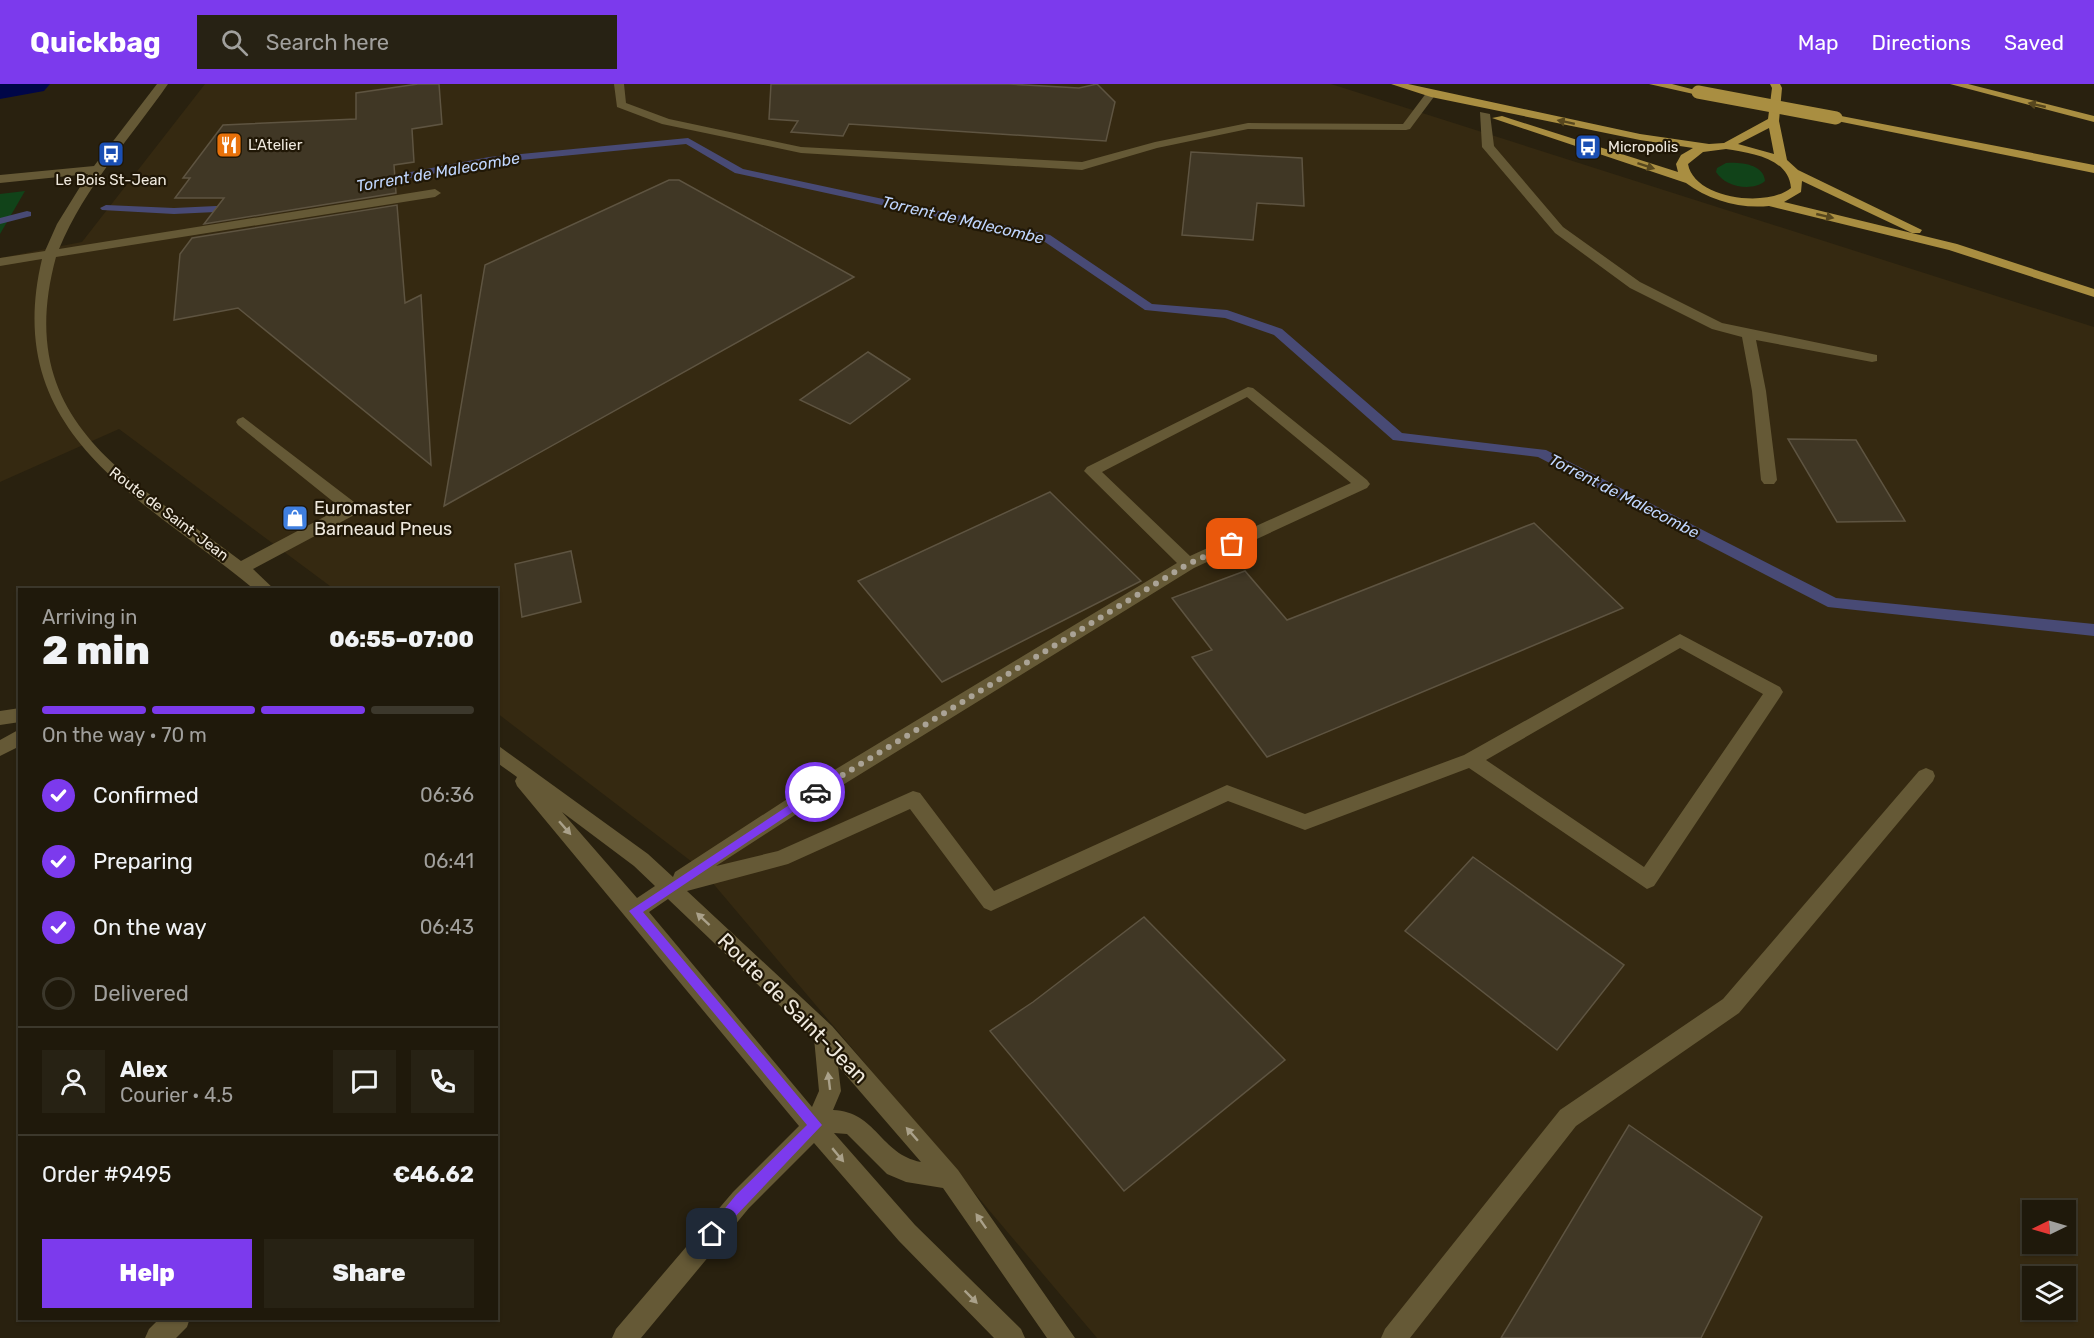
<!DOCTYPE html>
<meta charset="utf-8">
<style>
body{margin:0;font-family:Rubik,sans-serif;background:#272214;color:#f1f3f6;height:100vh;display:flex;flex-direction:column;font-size:22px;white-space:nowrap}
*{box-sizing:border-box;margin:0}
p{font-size:20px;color:#a1a09d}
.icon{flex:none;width:33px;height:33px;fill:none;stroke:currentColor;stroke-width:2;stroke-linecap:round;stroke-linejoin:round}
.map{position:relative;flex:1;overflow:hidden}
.panel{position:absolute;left:18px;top:504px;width:480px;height:732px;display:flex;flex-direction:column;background:#1f190b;border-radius:0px;box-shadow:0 2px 4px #0004,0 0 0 2px #3c382c}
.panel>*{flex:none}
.needle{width:39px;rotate:265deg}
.tools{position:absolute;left:2022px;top:1116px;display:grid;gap:12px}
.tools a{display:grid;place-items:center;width:54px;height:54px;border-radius:0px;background:#1f190b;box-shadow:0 2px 4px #0004,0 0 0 2px #3c382c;font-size:30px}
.pin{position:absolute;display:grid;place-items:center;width:51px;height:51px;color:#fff;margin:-26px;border-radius:12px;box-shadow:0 3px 9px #0006}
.courier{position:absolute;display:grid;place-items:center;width:60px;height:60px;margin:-30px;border:4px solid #7c3aed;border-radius:50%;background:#fff;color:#222;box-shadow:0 2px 8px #0007}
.summary em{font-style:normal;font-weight:800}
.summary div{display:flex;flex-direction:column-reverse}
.summary{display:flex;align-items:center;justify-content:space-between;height:102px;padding:0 24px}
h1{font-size:39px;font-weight:800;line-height:45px}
.bar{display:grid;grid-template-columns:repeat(4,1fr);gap:9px 6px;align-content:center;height:72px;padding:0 24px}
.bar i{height:8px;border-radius:4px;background:#3c382c}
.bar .current{background:#7c3aed}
.bar p{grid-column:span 4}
.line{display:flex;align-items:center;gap:15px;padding:0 24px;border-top:2px solid #3c382c}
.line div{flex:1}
.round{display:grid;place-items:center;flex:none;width:63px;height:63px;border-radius:0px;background:#272214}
ol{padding:0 24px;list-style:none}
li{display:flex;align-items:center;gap:18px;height:66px}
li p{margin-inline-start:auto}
li .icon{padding:6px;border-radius:50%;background:#7c3aed;color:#fff;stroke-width:4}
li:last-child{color:#a1a09d}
li i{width:33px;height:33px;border:3px solid #3c382c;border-radius:50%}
.button{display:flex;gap:12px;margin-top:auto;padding:12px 24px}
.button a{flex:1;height:69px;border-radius:0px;background:#7c3aed;color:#fff;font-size:24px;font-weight:800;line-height:69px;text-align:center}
.button a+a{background:#272214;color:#f1f3f6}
header{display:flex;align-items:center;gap:36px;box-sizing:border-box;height:84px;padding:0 30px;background:#7c3aed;color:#fff}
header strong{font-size:28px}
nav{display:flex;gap:33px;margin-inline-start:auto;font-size:21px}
.search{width:420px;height:54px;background:#272214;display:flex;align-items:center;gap:15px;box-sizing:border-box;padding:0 21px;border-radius:0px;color:#a1a09d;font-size:22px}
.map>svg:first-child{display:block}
.built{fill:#352911;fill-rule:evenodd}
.green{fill:#114319}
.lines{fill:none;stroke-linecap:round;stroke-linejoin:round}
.stream{fill:#484a75;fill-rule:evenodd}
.canal{fill:#000648;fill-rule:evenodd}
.building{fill:#403725;stroke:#5e5441;stroke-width:1.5}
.minor{fill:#655936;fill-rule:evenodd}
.major{fill:#a98e41;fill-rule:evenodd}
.major-bridge{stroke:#a98e41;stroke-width:13}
.oneway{fill:#57471e}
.oneway2{fill:#aaa18a}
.route{fill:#7c3aed}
.done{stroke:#aaa396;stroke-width:6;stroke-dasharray:0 10.8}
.labels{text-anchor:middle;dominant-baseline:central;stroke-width:4.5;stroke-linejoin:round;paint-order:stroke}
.far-poi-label{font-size:15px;fill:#efe9de;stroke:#201706;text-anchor:start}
.far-street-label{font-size:15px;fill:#efe9de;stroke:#201706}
.far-water-label{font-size:16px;font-style:italic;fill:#c0d6fe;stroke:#201706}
.poi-label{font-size:18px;fill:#efe9de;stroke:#201706;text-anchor:start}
.near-street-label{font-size:21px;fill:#efe9de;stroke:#201706}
</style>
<header>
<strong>Quickbag</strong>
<div class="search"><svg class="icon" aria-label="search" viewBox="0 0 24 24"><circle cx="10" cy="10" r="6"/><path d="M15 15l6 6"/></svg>Search here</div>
<nav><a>Map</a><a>Directions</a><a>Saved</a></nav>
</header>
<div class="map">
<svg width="2094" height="1254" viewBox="0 0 2094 1254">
<rect width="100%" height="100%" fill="#29210f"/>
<path class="built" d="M 205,0 L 1331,0 L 2094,243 L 2094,1254 L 1097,1254 L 700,784 L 497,629 L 496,506 L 334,505 L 119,345 L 0,398 L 0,174 L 82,158 ZM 2032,1126 L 2066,1126 L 2066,1160 L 2032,1160 ZM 2032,1192 L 2066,1192 L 2066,1226 L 2032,1226 Z"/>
<path class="green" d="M 1726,79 C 1740,78 1764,80 1765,97 C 1752,108 1725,103 1716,88 L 1717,84 Z
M 25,107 L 0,150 L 0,110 Z"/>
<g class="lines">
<path class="stream" d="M 688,54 L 743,85 L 1050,151 L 1152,220 L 1227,226 L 1282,245 L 1402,349 L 1546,366 L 1836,514 L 2094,540 L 2094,552 L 1828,523 L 1538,373 L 1393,356 L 1274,251 L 1225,234 L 1145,226 L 1042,156 L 735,89 L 686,60 L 489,79 L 374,101 L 369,98 L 374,95 L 489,73 Z
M 106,121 L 174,124 L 237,121 L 243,124 L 237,127 L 174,130 L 102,126 L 100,124 Z
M 27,127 L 31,128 L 31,132 L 0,140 L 0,134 Z"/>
<path class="canal" d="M 0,0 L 50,0 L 44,7 L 0,15 Z"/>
</g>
<path class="building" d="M 418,0 L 439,0 L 442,40 L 412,45 L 414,78 L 394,81 L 396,109 L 204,140 L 224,114 L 175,114 L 190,94 L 183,94 L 223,41 L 356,35 L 356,9 Z
M 771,0 L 1009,0 L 1079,4 L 1097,0 L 1115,18 L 1106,57 L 849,40 L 843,52 L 791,48 L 798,37 L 769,35 Z
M 1191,68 L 1302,74 L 1304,122 L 1257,119 L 1253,156 L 1182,151 Z
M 669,96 L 679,96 L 854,193 L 444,422 L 485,181 Z
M 397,121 L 405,219 L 421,211 L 431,381 L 238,224 L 174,236 L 180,170 L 192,154 Z
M 868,268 L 910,295 L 850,340 L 800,316 Z
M 1788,355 L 1856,356 L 1905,437 L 1837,438 Z
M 1050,408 L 1141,497 L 942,598 L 858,497 Z
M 1534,439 L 1623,524 L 1267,673 L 1192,573 L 1212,566 L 1172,514 L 1245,487 L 1287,536 Z
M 571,467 L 581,518 L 522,533 L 515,480 Z
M 1473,773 L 1624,881 L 1557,966 L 1405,847 Z
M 1144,833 L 1285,976 L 1124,1107 L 990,947 L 1033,918 Z
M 1629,1041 L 1762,1133 L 1701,1254 L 1501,1254 Z"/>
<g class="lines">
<path class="minor" d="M 157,0 L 168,0 C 129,56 86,101 59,165 L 435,105 L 441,109 L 435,113 L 56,173 C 11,338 130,393 241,477 L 341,424 L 238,341 L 236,338 L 238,335 L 243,333 L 358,421 L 360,425 L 358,429 L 253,485 L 275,506 L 255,506 C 143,413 0,351 42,175 L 0,182 L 0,174 L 45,167 L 57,140 L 88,90 L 0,99 L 0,91 L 94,82 Z
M 614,0 L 624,0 L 626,19 L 669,35 L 801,63 L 1082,78 L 1155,58 L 1248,39 L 1403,40 L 1427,8 L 1436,10 L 1410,45 L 1406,46 L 1248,45 L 1157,64 L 1082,86 L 801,69 L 662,40 L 617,23 Z
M 1480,28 L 1490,30 L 1494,62 L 1563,143 L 1640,198 L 1722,239 L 1877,271 L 1877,277 L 1872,278 L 1756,256 L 1766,307 L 1777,396 L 1774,400 L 1764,400 L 1761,396 L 1752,307 L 1742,253 L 1712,245 L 1630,204 L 1555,149 L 1482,63 Z
M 1248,303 L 1253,304 L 1367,396 L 1370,400 L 1367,404 L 1194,484 L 812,720 L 716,782 L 778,767 L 913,707 L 920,709 L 994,807 L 1227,701 L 1305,730 L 1464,671 L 1680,550 L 1780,603 L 1783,608 L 1780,613 L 1654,802 L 1647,805 L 1469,684 L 1305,746 L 1228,717 L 991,827 L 984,824 L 910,725 L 788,780 L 687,807 L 832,942 L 958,1086 L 1075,1254 L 1047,1254 L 943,1104 L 906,1098 L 887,1090 L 847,1050 L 834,1049 L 915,1141 L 1021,1245 L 1025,1254 L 994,1254 L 899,1157 L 814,1059 L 749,1124 L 641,1254 L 612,1254 L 616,1245 L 733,1108 L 799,1042 L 517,702 L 515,697 L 517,693 L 496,678 L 496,660 L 648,770 L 673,793 L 675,788 L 798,708 L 1177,479 L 1084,387 L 1087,383 ZM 1247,313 L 1351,399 L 1190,472 L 1102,388 ZM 1680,564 L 1763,610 L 1644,783 L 1486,676 ZM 562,728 L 634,782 L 655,802 L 637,814 ZM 668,815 L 814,954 L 819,1007 L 812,1023 L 649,828 ZM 838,982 L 921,1078 C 880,1070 877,1028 833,1026 L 841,1007 Z
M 20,624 L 20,638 L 0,641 L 0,627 Z
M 20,645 L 20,662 L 0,672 L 0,656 Z
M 1926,684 L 1933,687 L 1935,692 L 1933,697 L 1739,929 L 1576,1042 L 1410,1254 L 1381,1254 L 1385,1245 L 1560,1026 L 1723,915 L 1919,687 Z
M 160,1234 L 190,1234 L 187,1243 L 176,1254 L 145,1254 L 149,1245 Z"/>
<path class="major" d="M 1391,0 L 1408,0 L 1640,50 L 1709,60 L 1724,59 L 1768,35 L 1772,4 L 1770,0 L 1780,0 L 1782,4 L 1779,37 L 1787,76 L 1798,86 L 1922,146 L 1920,149 L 1912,149 L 1802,97 L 1801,108 L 1784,118 L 1957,160 L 2094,205 L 2094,213 L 1949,166 L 1769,122 C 1739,125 1709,116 1686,99 L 1492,34 L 1502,32 L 1678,88 L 1676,80 L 1681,71 L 1693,64 L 1640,56 L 1431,13 ZM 1769,44 L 1774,70 L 1738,60 ZM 1726,65 C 1751,69 1789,74 1791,104 C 1767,124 1694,115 1688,80 L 1703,68 Z
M 1649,0 L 1672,0 L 1703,8 L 1698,11 Z
M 1950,0 L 1968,0 L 2094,32 L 2094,38 Z
M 1836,31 L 2094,81 L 2094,89 L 1832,36 L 1830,34 Z"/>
<path class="major-bridge" d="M 1698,8 L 1836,34"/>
</g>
<defs><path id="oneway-solid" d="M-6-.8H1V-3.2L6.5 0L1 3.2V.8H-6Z" transform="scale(1.5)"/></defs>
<g class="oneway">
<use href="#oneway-solid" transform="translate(2037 21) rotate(-167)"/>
<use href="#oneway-solid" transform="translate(1566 38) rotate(-168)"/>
<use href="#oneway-solid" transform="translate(1646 82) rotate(18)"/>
<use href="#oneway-solid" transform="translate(1825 132) rotate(13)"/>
</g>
<g class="oneway2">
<use href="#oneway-solid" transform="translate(565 744) rotate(49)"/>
<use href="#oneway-solid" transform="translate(703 835) rotate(-137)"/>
<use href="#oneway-solid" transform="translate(829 997) rotate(-97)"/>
<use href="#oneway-solid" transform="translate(912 1050) rotate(-131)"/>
<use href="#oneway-solid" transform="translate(838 1071) rotate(50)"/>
<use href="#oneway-solid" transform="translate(981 1137) rotate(-125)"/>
<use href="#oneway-solid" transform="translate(971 1213) rotate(45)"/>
</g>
<path class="route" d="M 815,704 L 820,708 L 818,711 L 643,828 L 822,1041 L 712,1157 L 707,1155 L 707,1146 L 736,1111 L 807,1041 L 629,827 Z"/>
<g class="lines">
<path class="done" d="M 815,708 L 1188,480 L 1232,460"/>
</g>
<defs>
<symbol id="restaurant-square" viewBox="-11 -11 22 22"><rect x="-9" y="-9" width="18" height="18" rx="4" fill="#e8710a" stroke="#201706"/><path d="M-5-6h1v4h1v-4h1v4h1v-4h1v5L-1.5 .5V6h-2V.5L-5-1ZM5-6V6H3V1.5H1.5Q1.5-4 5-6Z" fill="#fff"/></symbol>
<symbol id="bus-square" viewBox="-11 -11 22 22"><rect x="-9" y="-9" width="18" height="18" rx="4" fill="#1a4fb4" stroke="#201706"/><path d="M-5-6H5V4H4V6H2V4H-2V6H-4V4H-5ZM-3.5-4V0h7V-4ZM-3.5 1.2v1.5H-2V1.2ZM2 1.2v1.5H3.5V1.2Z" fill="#fff"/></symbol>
<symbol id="shop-square" viewBox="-11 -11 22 22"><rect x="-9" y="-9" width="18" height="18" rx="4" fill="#3f7fe0" stroke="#201706"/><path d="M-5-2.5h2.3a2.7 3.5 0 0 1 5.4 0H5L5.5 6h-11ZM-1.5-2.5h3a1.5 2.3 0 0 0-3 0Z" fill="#fff"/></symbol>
</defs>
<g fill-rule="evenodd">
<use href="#restaurant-square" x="214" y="46" width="30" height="30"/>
<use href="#bus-square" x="1573" y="48" width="30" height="30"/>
<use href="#bus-square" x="96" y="55" width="30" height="30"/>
<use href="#shop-square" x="280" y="419" width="30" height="30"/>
</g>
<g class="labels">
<g class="far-poi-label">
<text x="248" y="61">L'Atelier</text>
<text x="1608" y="63">Micropolis</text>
<text x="111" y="96" text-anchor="middle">Le Bois St-Jean</text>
</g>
<g class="far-street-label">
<text transform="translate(169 430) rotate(37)">Route de Saint-Jean</text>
</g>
<g class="far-water-label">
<text transform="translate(438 88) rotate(-10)">Torrent de Malecombe</text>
<text transform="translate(963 136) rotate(13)">Torrent de Malecombe</text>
<text transform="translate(1624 412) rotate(27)">Torrent de Malecombe</text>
</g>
<g class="poi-label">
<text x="314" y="424">Euromaster<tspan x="314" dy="21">Barneaud Pneus</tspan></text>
</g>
<g class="near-street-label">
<text transform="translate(793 924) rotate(45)">Route de Saint-Jean</text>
</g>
</g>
</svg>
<div class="tools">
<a><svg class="needle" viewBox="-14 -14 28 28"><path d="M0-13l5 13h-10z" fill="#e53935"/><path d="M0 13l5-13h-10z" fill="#a1a09d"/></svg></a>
<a><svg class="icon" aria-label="layers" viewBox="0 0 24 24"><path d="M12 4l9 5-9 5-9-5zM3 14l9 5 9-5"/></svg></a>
</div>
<div class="pin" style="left:1232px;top:460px;background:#ea580c"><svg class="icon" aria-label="bag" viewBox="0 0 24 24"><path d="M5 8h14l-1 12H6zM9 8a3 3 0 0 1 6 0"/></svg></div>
<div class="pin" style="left:712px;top:1150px;background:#1f2937"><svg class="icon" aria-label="home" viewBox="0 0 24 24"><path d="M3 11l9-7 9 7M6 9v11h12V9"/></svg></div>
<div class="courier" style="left:815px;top:708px"><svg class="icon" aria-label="car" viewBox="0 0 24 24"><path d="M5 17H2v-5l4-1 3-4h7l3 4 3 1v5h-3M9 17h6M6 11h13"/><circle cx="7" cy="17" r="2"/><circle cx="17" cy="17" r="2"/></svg></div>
<section class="panel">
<div class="summary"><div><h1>2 min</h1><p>Arriving in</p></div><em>06:55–07:00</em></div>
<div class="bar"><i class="current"></i><i class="current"></i><i class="current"></i><i></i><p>On the way · 70 m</p></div>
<ol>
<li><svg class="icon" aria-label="check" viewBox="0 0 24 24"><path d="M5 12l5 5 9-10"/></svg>Confirmed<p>06:36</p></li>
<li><svg class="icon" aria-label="check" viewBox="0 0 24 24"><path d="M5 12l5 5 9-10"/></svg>Preparing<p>06:41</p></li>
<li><svg class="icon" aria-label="check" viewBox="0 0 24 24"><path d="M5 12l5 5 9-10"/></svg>On the way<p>06:43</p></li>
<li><i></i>Delivered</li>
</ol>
<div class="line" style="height:108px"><a class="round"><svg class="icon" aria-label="person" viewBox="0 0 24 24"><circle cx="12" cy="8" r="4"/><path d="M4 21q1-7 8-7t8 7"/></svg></a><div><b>Alex</b><p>Courier · 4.5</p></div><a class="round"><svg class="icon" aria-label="chat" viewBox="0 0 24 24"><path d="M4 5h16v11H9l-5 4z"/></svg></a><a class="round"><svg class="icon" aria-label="phone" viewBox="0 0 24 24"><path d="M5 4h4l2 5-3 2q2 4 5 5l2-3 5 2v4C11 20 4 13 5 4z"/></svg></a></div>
<div class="line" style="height:78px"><div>Order #9495</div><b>€46.62</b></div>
<div class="button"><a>Help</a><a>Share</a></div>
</section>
</div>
